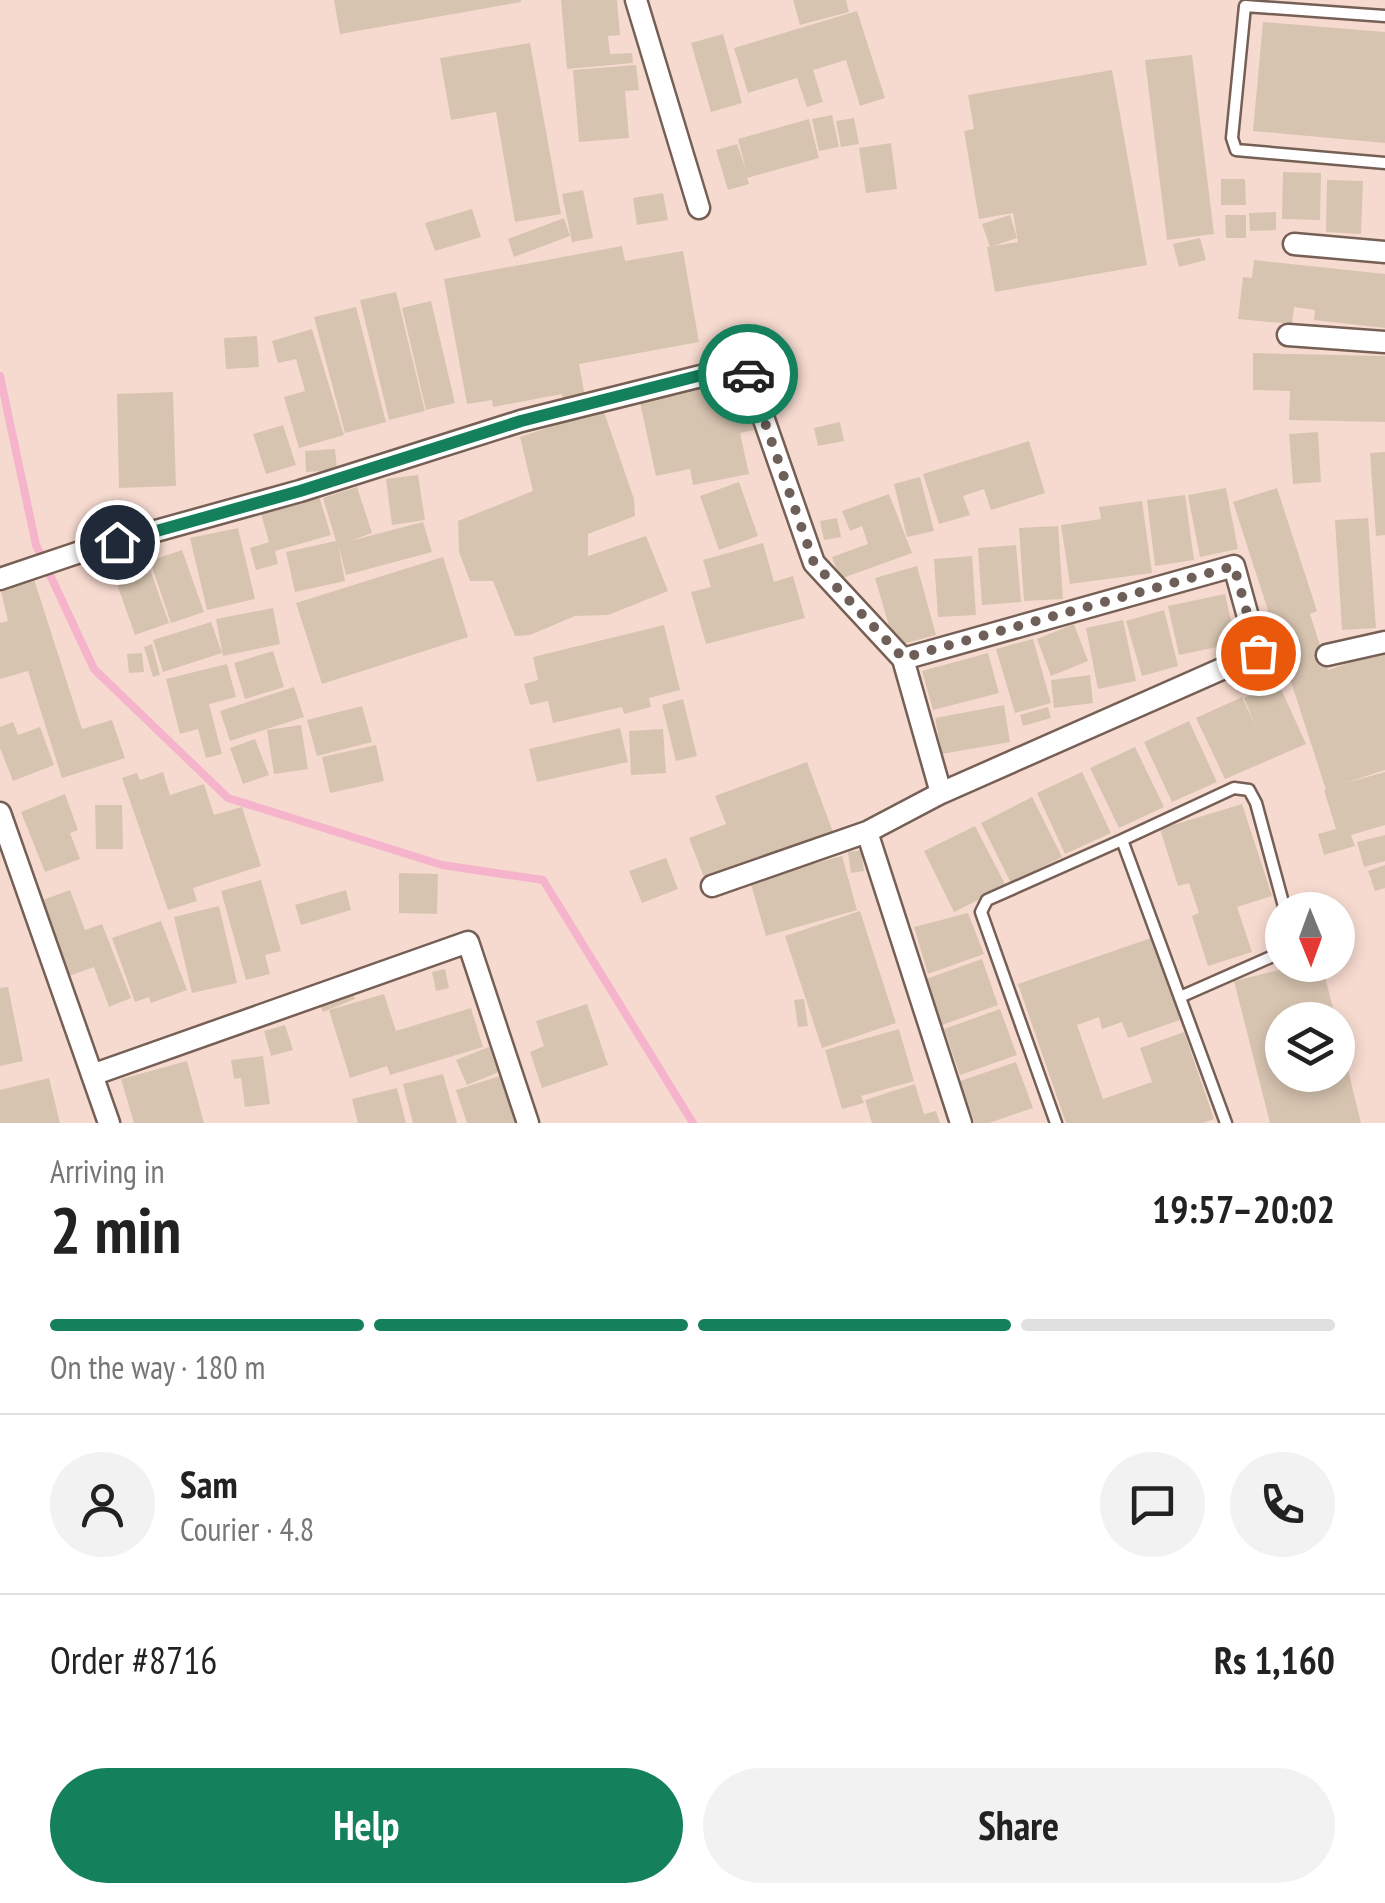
<!DOCTYPE html>
<meta charset="utf-8">
<style>
body{margin:0;font-family:"PT Sans Narrow",sans-serif;background:#f2f2f2;color:#222;height:100vh;display:flex;flex-direction:column;font-size:38px;white-space:nowrap}
*{box-sizing:border-box;margin:0}
p{font-size:32px;color:#767676}
.icon{flex:none;width:55px;height:55px;fill:none;stroke:currentColor;stroke-width:2;stroke-linecap:round;stroke-linejoin:round}
.map{position:relative;height:1123px;overflow:hidden}
.sheet{display:flex;flex-direction:column;background:#fff;flex:1}
.sheet>*{flex:none}
.needle{width:65px;rotate:179deg}
.buttons{position:absolute;left:1265px;top:892px;display:grid;gap:20px}
.buttons a{display:grid;place-items:center;width:90px;height:90px;border-radius:50%;background:#fff;box-shadow:0 5px 15px #0003;font-size:50px}
.pin{position:absolute;display:grid;place-items:center;width:85px;height:85px;color:#fff;margin:-42px;border:5px solid #fff;border-radius:50%;box-shadow:0 2px 10px #0007}
.courier{position:absolute;display:grid;place-items:center;width:100px;height:100px;margin:-50px;border:8px solid #15805c;border-radius:50%;background:#fff;color:#222;box-shadow:0 2px 12px #0007}
.head em{font-style:normal;font-weight:700}
.head div{display:flex;flex-direction:column-reverse}
.head{display:flex;align-items:center;justify-content:space-between;height:170px;padding:0 50px}
h1{font-size:65px;font-weight:700;line-height:75px}
.bar{display:grid;grid-template-columns:repeat(4,1fr);gap:15px 10px;align-content:center;height:120px;padding:0 50px}
.bar i{height:12px;border-radius:8px;background:#e0e0e0}
.bar .on{background:#15805c}
.bar p{grid-column:span 4}
.line{display:flex;align-items:center;gap:25px;padding:0 50px;border-top:2px solid #e0e0e0}
.line div{flex:1}
.round{display:grid;place-items:center;flex:none;width:105px;height:105px;border-radius:52px;background:#f2f2f2}
.cta{display:flex;gap:20px;margin-top:auto;padding:20px 50px}
.cta a{flex:1;height:115px;border-radius:60px;background:#15805c;color:#fff;font-size:40px;font-weight:700;line-height:115px;text-align:center}
.cta a+a{background:#f2f2f2;color:#222}
.map>svg:first-child{display:block}
.lines{fill:none;stroke-linecap:round;stroke-linejoin:round}
.stream{stroke:#f5b3cc;stroke-width:8}
.building{fill:#d7c4b0}
.lane-casing{stroke:#765f55;stroke-width:15}
.street-casing{stroke:#765f55;stroke-width:25}
.lane{stroke:#fff;stroke-width:10}
.street{stroke:#fff;stroke-width:20}
.done{stroke:#6f5f59;stroke-width:10;stroke-dasharray:0 18}
.route{stroke:#15805c;stroke-width:12}
</style>
<div class="map">
<svg width="1385" height="1123" viewBox="0 0 1385 1123">
<rect width="100%" height="100%" fill="#f6dacf"/>
<g class="lines">
<path class="stream" d="M 0,376 L 36,545 L 94,669 L 228,798 L 442,865 L 543,880 L 693,1123"/>
</g>
<path class="building" d="M 334,0 L 521,0 L 521,2 L 340,34 Z
M 561,0 L 617,0 L 620,35 L 608,36 L 610,54 L 632,53 L 633,63 L 567,69 Z
M 793,0 L 846,0 L 849,12 L 800,25 Z
M 857,11 L 885,98 L 860,106 L 846,60 L 813,70 L 823,102 L 807,107 L 797,78 L 748,93 L 734,48 Z
M 1263,22 L 1385,32 L 1385,143 L 1253,131 Z
M 723,34 L 742,103 L 711,112 L 691,43 Z
M 530,43 L 561,214 L 515,222 L 496,112 L 451,120 L 440,58 Z
M 1192,55 L 1214,234 L 1167,240 L 1145,60 Z
M 636,65 L 639,90 L 625,91 L 629,138 L 579,142 L 573,70 Z
M 1112,70 L 1147,265 L 995,292 L 987,247 L 1018,242 L 1013,213 L 979,219 L 964,131 L 974,129 L 968,95 Z
M 832,115 L 839,147 L 819,151 L 812,119 Z
M 854,118 L 859,144 L 841,147 L 836,121 Z
M 809,119 L 819,158 L 747,178 L 749,184 L 728,190 L 716,150 L 737,144 L 746,170 L 738,139 Z
M 891,143 L 897,189 L 866,193 L 859,148 Z
M 1283,172 L 1321,173 L 1320,220 L 1282,219 Z
M 1221,179 L 1245,179 L 1246,205 L 1221,205 Z
M 1327,180 L 1363,181 L 1361,234 L 1326,232 Z
M 583,190 L 593,238 L 572,242 L 562,194 Z
M 663,193 L 668,220 L 637,225 L 633,198 Z
M 472,209 L 481,237 L 435,251 L 425,223 Z
M 1276,212 L 1276,230 L 1250,231 L 1249,213 Z
M 1010,215 L 1017,238 L 990,247 L 982,224 Z
M 1225,215 L 1246,215 L 1246,238 L 1226,238 Z
M 564,218 L 570,236 L 514,257 L 508,239 Z
M 1200,238 L 1206,260 L 1179,267 L 1173,244 Z
M 622,246 L 625,261 L 683,251 L 699,342 L 579,364 L 586,402 L 564,406 L 562,394 L 493,407 L 492,400 L 467,404 L 444,279 Z
M 1254,260 L 1385,274 L 1385,328 L 1314,320 L 1315,310 L 1294,307 L 1292,324 L 1238,319 L 1243,277 L 1252,278 Z
M 396,292 L 425,411 L 389,420 L 360,300 Z
M 431,301 L 455,403 L 426,410 L 402,308 Z
M 356,307 L 386,422 L 345,433 L 314,317 Z
M 312,329 L 344,435 L 299,448 L 284,397 L 305,391 L 296,359 L 278,363 L 272,341 Z
M 257,336 L 259,367 L 226,369 L 224,338 Z
M 1253,353 L 1385,356 L 1385,422 L 1289,420 L 1290,391 L 1253,390 Z
M 722,381 L 729,412 L 749,408 L 754,430 L 740,433 L 749,474 L 693,485 L 690,469 L 656,476 L 639,398 Z
M 173,392 L 176,486 L 119,488 L 117,394 Z
M 603,409 L 634,499 L 635,516 L 588,534 L 588,556 L 646,536 L 668,591 L 608,615 L 575,616 L 530,635 L 515,636 L 493,581 L 470,581 L 459,552 L 458,521 L 533,491 L 520,437 Z
M 840,422 L 844,441 L 818,446 L 814,428 Z
M 283,425 L 296,465 L 266,474 L 253,434 Z
M 1318,432 L 1321,482 L 1293,484 L 1289,434 Z
M 1029,441 L 1045,493 L 991,510 L 984,489 L 963,496 L 970,515 L 939,524 L 923,474 Z
M 335,449 L 337,470 L 306,472 L 305,451 Z
M 1385,452 L 1385,535 L 1376,536 L 1370,453 Z
M 418,475 L 425,520 L 392,525 L 386,479 Z
M 920,477 L 934,531 L 907,537 L 894,484 Z
M 739,482 L 758,536 L 719,550 L 700,496 Z
M 357,487 L 372,533 L 350,541 L 423,522 L 432,552 L 346,575 L 338,544 L 345,581 L 295,592 L 286,552 L 336,541 L 323,498 Z
M 1226,488 L 1238,549 L 1200,557 L 1188,495 Z
M 1277,488 L 1317,611 L 1310,614 L 1328,670 L 1385,651 L 1385,770 L 1345,783 L 1385,772 L 1385,825 L 1351,835 L 1355,846 L 1324,855 L 1318,834 L 1336,829 L 1324,790 L 1326,790 L 1233,502 Z
M 318,493 L 331,535 L 275,551 L 278,564 L 256,570 L 250,548 L 269,542 L 260,510 Z
M 889,494 L 912,553 L 840,579 L 832,557 L 868,544 L 862,526 L 850,531 L 842,511 Z
M 1185,495 L 1194,560 L 1155,566 L 1147,500 Z
M 1142,501 L 1152,573 L 1070,584 L 1061,525 L 1101,519 L 1099,507 Z
M 837,518 L 841,537 L 824,540 L 820,521 Z
M 1368,518 L 1376,628 L 1342,630 L 1335,520 Z
M 1058,526 L 1063,599 L 1024,601 L 1019,528 Z
M 238,528 L 255,599 L 207,610 L 190,538 Z
M 763,543 L 774,582 L 793,576 L 805,618 L 706,644 L 691,592 L 711,587 L 703,560 Z
M 1016,545 L 1021,602 L 982,605 L 978,548 Z
M 182,550 L 204,612 L 171,623 L 150,561 Z
M 972,556 L 976,615 L 938,617 L 934,559 Z
M 443,557 L 468,637 L 322,684 L 296,603 Z
M 147,561 L 169,623 L 135,635 L 113,573 Z
M 917,566 L 936,635 L 895,646 L 875,578 Z
M 33,576 L 82,729 L 112,720 L 125,758 L 62,778 L 28,671 L 0,679 L 0,623 L 8,621 L 0,587 Z
M 1225,594 L 1236,643 L 1179,655 L 1168,606 Z
M 273,608 L 280,644 L 223,656 L 216,619 Z
M 1164,610 L 1178,666 L 1142,676 L 1126,621 Z
M 1123,620 L 1136,681 L 1098,689 L 1086,628 Z
M 211,622 L 222,653 L 163,672 L 153,640 Z
M 1074,624 L 1088,661 L 1051,676 L 1037,639 Z
M 664,625 L 680,690 L 649,698 L 651,707 L 624,714 L 622,707 L 553,723 L 548,701 L 530,705 L 524,684 L 538,680 L 533,657 Z
M 1033,639 L 1051,703 L 1015,713 L 996,649 Z
M 152,644 L 160,675 L 153,677 L 144,647 Z
M 273,651 L 284,687 L 245,699 L 234,663 Z
M 142,653 L 144,672 L 129,673 L 127,654 Z
M 988,653 L 999,693 L 933,710 L 922,671 Z
M 227,664 L 236,697 L 209,704 L 222,754 L 206,758 L 198,729 L 180,734 L 166,679 Z
M 1090,675 L 1093,703 L 1054,708 L 1051,680 Z
M 1278,682 L 1306,744 L 1225,779 L 1196,718 L 1242,697 L 1256,727 L 1244,698 Z
M 294,687 L 304,717 L 230,741 L 220,711 Z
M 683,699 L 697,756 L 676,761 L 662,705 Z
M 1004,705 L 1010,742 L 942,754 L 935,718 Z
M 362,706 L 372,742 L 317,756 L 307,720 Z
M 1048,707 L 1051,718 L 1023,726 L 1020,715 Z
M 1189,721 L 1217,782 L 1172,802 L 1144,742 Z
M 13,722 L 18,735 L 40,727 L 54,765 L 13,781 L 0,748 L 0,727 Z
M 301,725 L 308,769 L 274,774 L 267,730 Z
M 620,728 L 628,762 L 537,782 L 529,749 Z
M 663,729 L 666,773 L 631,775 L 629,731 Z
M 255,739 L 269,775 L 243,784 L 230,748 Z
M 376,745 L 384,781 L 330,793 L 322,757 Z
M 1135,747 L 1164,807 L 1119,828 L 1090,768 Z
M 807,762 L 833,832 L 705,880 L 689,838 L 726,824 L 715,796 Z
M 163,772 L 170,795 L 204,784 L 214,815 L 242,807 L 261,866 L 193,888 L 197,901 L 168,910 L 122,778 L 137,773 L 140,780 Z
M 1082,772 L 1111,833 L 1065,854 L 1037,793 Z
M 65,794 L 78,830 L 70,833 L 80,859 L 45,872 L 21,812 Z
M 1032,797 L 1062,857 L 1011,883 L 981,823 Z
M 1242,804 L 1272,896 L 1237,907 L 1252,952 L 1208,966 L 1192,916 L 1199,913 L 1189,883 L 1178,886 L 1160,829 Z
M 95,805 L 122,805 L 123,849 L 96,849 Z
M 975,826 L 1006,886 L 954,912 L 924,851 Z
M 1385,835 L 1385,861 L 1364,867 L 1357,842 Z
M 861,850 L 864,871 L 851,873 L 848,852 Z
M 842,856 L 857,910 L 766,936 L 750,881 Z
M 666,858 L 678,889 L 642,903 L 629,871 Z
M 1385,865 L 1385,888 L 1375,891 L 1368,871 Z
M 399,873 L 438,874 L 437,914 L 399,913 Z
M 261,880 L 281,951 L 265,955 L 270,974 L 246,980 L 221,891 Z
M 70,890 L 85,930 L 102,924 L 131,998 L 109,1007 L 94,967 L 69,976 L 40,901 Z
M 346,890 L 351,910 L 301,925 L 295,905 Z
M 219,906 L 237,983 L 192,993 L 174,917 Z
M 860,911 L 896,1023 L 822,1048 L 785,936 Z
M 968,913 L 984,954 L 928,974 L 914,927 Z
M 161,921 L 187,990 L 151,1003 L 149,997 L 135,1002 L 112,938 Z
M 1151,938 L 1180,1020 L 1128,1038 L 1122,1022 L 1102,1029 L 1099,1017 L 1077,1025 L 1103,1099 L 1152,1082 L 1140,1048 L 1184,1032 L 1214,1119 L 1203,1123 L 1066,1123 L 1018,984 Z
M 982,959 L 998,1005 L 942,1025 L 926,979 Z
M 1299,965 L 1322,965 L 1336,1020 L 1282,1020 L 1282,1075 L 1338,1075 L 1339,1033 L 1361,1123 L 1270,1123 L 1234,981 Z
M 445,969 L 449,988 L 436,991 L 432,972 Z
M 350,986 L 355,999 L 323,1012 L 318,1000 Z
M 8,987 L 23,1061 L 0,1066 L 0,988 Z
M 384,994 L 396,1031 L 471,1008 L 483,1047 L 390,1075 L 387,1066 L 350,1078 L 329,1010 Z
M 804,999 L 808,1026 L 798,1027 L 794,1000 Z
M 587,1004 L 608,1065 L 542,1088 L 530,1052 L 544,1046 L 536,1021 Z
M 1000,1009 L 1017,1055 L 960,1075 L 944,1029 Z
M 285,1025 L 293,1050 L 271,1056 L 264,1031 Z
M 899,1029 L 914,1081 L 861,1096 L 864,1103 L 842,1109 L 825,1050 Z
M 489,1047 L 499,1072 L 467,1085 L 456,1060 Z
M 263,1056 L 270,1104 L 245,1107 L 241,1078 L 234,1079 L 231,1060 Z
M 187,1061 L 204,1123 L 134,1123 L 121,1079 Z
M 1016,1062 L 1033,1108 L 989,1123 L 975,1123 L 960,1081 Z
M 443,1074 L 457,1123 L 413,1123 L 403,1084 Z
M 500,1076 L 515,1123 L 467,1123 L 456,1090 Z
M 49,1078 L 60,1123 L 0,1123 L 0,1090 Z
M 915,1084 L 924,1114 L 936,1111 L 940,1123 L 872,1123 L 865,1100 Z
M 397,1088 L 406,1123 L 358,1123 L 352,1099 Z"/>
<g class="lines">
<defs>
<path id="lane" d="M 1385,16 L 1245,6 L 1232,138 L 1236,150 L 1385,163
M 1122,840 L 1234,788 L 1249,790 L 1256,803 L 1285,910
M 1180,997 L 1282,952
M 1056,1123 L 981,912 L 987,900 L 1122,840 L 1226,1123"/>
<path id="street" d="M 636,0 L 699,208
M 1294,244 L 1385,252
M 1288,335 L 1385,342
M 0,579 L 80,552 L 300,491 L 521,421 L 745,365 L 814,563 L 903,659
M 1327,655 L 1385,642
M 941,793 L 903,659 L 1234,566 L 1258,653 L 941,793 L 867,832 L 961,1123
M 0,813 L 109,1123
M 712,886 L 867,832
M 92,1075 L 468,942 L 528,1123"/>
</defs>
<use href="#lane" class="lane-casing"/>
<use href="#street" class="street-casing"/>
<use href="#lane" class="lane"/>
<use href="#street" class="street"/>
</g>
<g class="lines">
<path class="done" d="M 748,374 L 814,563 L 903,658 L 1234,566 L 1258,653"/>
<path class="route" d="M 117,542 L 300,491 L 521,421 L 745,364 L 748,374"/>
</g>
</svg>
<div class="buttons">
<a><svg class="needle" viewBox="-14 -14 28 28"><path d="M0-13l5 13h-10z" fill="#e53935"/><path d="M0 13l5-13h-10z" fill="#767676"/></svg></a>
<a><svg class="icon" aria-label="layers" viewBox="0 0 24 24"><path d="M12 4l9 5-9 5-9-5zM3 14l9 5 9-5"/></svg></a>
</div>
<div class="pin" style="left:1258px;top:653px;background:#ea580c"><svg class="icon" aria-label="bag" viewBox="0 0 24 24"><path d="M5 8h14l-1 12H6zM9 8a3 3 0 0 1 6 0"/></svg></div>
<div class="pin" style="left:117px;top:542px;background:#1f2937"><svg class="icon" aria-label="home" viewBox="0 0 24 24"><path d="M3 11l9-7 9 7M6 9v11h12V9"/></svg></div>
<div class="courier" style="left:748px;top:374px"><svg class="icon" aria-label="car" viewBox="0 0 24 24"><path d="M5 17H2v-5l4-1 3-4h7l3 4 3 1v5h-3M9 17h6M6 11h13"/><circle cx="7" cy="17" r="2"/><circle cx="17" cy="17" r="2"/></svg></div>
</div>
<section class="sheet">
<div class="head"><div><h1>2 min</h1><p>Arriving in</p></div><em>19:57–20:02</em></div>
<div class="bar"><i class="on"></i><i class="on"></i><i class="on"></i><i></i><p>On the way · 180 m</p></div>
<div class="line" style="height:180px"><a class="round"><svg class="icon" aria-label="person" viewBox="0 0 24 24"><circle cx="12" cy="8" r="4"/><path d="M4 21q1-7 8-7t8 7"/></svg></a><div><b>Sam</b><p>Courier · 4.8</p></div><a class="round"><svg class="icon" aria-label="chat" viewBox="0 0 24 24"><path d="M4 5h16v11H9l-5 4z"/></svg></a><a class="round"><svg class="icon" aria-label="phone" viewBox="0 0 24 24"><path d="M5 4h4l2 5-3 2q2 4 5 5l2-3 5 2v4C11 20 4 13 5 4z"/></svg></a></div>
<div class="line" style="height:130px"><div>Order #8716</div><b>Rs 1,160</b></div>
<div class="cta"><a>Help</a><a>Share</a></div>
</section>
